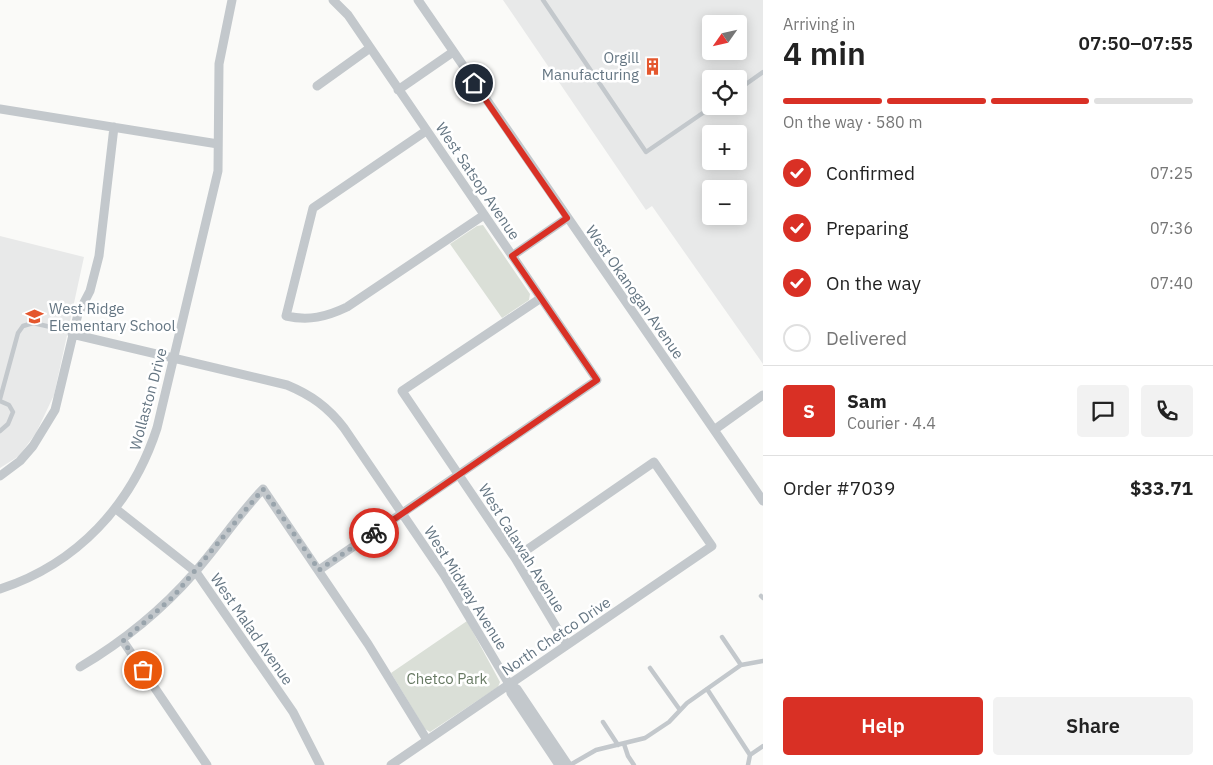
<!DOCTYPE html>
<meta charset="utf-8">
<style>
body{margin:0;font-family:"IBM Plex Sans",sans-serif;background:#f2f2f2;color:#222;height:100vh;display:flex;flex-direction:column;font-size:19px;white-space:nowrap}
*{box-sizing:border-box;margin:0}
p{font-size:16px;color:#767676}
.icon{flex:none;width:28px;height:28px;fill:none;stroke:currentColor;stroke-width:2;stroke-linecap:round;stroke-linejoin:round}
.map{position:relative;flex:1;overflow:hidden}
.panel{display:flex;flex-direction:column;background:#fff;width:450px}
.panel>*{flex:none}
.needle{width:32px;rotate:236deg}
.tools{position:absolute;left:702px;top:15px;display:grid;gap:10px}
.tools a{display:grid;place-items:center;width:45px;height:45px;border-radius:5px;background:#fff;box-shadow:0 2px 12px #0003;font-size:25px}
.pin{position:absolute;display:grid;place-items:center;width:42px;height:42px;color:#fff;margin:-21px;border:2px solid #fff;border-radius:50%;box-shadow:0 1px 5px #0007}
.courier{position:absolute;display:grid;place-items:center;width:50px;height:50px;margin:-25px;border:4px solid #d93025;border-radius:50%;background:#fff;color:#222;box-shadow:0 1px 6px #0007}
.overview em{font-style:normal;font-weight:600}
.overview div{display:flex;flex-direction:column-reverse}
.overview{display:flex;align-items:center;justify-content:space-between;height:85px;padding:0 20px}
h1{font-size:32px;font-weight:600;line-height:38px}
.bar{display:grid;grid-template-columns:repeat(4,1fr);gap:8px 5px;align-content:center;height:60px;padding:0 20px}
.bar i{height:6px;border-radius:4px;background:#e0e0e0}
.bar .on{background:#d93025}
.bar p{grid-column:span 4}
.line{display:flex;align-items:center;gap:12px;padding:0 20px;border-top:1px solid #e0e0e0}
.line div{flex:1}
.round{display:grid;place-items:center;flex:none;width:52px;height:52px;border-radius:5px;background:#f2f2f2}
ol{padding:0 20px;list-style:none}
li{display:flex;align-items:center;gap:15px;height:55px}
li p{margin-inline-start:auto}
li .icon{padding:5px;border-radius:50%;background:#d93025;color:#fff;stroke-width:4}
li:last-child{color:#767676}
li i{width:28px;height:28px;border:2px solid #e0e0e0;border-radius:50%}
.button{display:flex;gap:10px;margin-top:auto;padding:10px 20px}
.button a{flex:1;height:58px;border-radius:5px;background:#d93025;color:#fff;font-size:20px;font-weight:600;line-height:58px;text-align:center}
.button a+a{background:#f2f2f2;color:#222}
main{display:flex;flex:1;min-height:0}
.map>svg:first-child{display:block}
.built{fill:#e8e9e9;fill-rule:evenodd}
.green{fill:#dadfd7}
.lines{fill:none;stroke-linecap:round;stroke-linejoin:round}
.lane{stroke:#c3c8cc;stroke-width:4.5}
.street{stroke:#c3c8cc;stroke-width:9}
.done{stroke:#99a4ac;stroke-width:5;stroke-dasharray:0 9}
.route{stroke:#d93025;stroke-width:6}
.labels{text-anchor:middle;dominant-baseline:central;stroke-width:5;stroke-linejoin:round;paint-order:stroke}
.poi-label{font-size:15px;fill:#657683;stroke:#fff;text-anchor:end}
.street-label{font-size:15px;fill:#657683;stroke:#fff}
.park-label{font-size:15px;fill:#687a64;stroke:#fff}
</style>
<main>
<div class="map">
<svg width="763" height="765" viewBox="0 0 763 765">
<rect width="100%" height="100%" fill="#fafaf8"/>
<path class="built" d="M 503,0 L 763,0 L 763,364 L 652,206 L 646,210 ZM 711,24 L 739,24 L 739,51 L 711,51 ZM 711,79 L 739,79 L 739,106 L 711,106 ZM 711,134 L 739,134 L 739,161 L 711,161 ZM 711,189 L 739,189 L 739,216 L 711,216 Z
M 0,236 L 84,257 L 54,395 L 36,433 L 19,456 L 0,468 Z"/>
<path class="green" d="M 483,225 L 530,294 L 529,300 L 502,318 L 450,244 L 477,226 Z
M 467,621 L 500,682 L 498,687 L 430,732 L 425,729 L 391,673 Z"/>
<g class="lines">
<path class="lane" d="M 543,0 L 646,152 L 713,106
M 739,89 L 763,72
M 0,399 L 18,333 L 23,326 L 33,323 L 73,332
M 0,401 L 9,405 L 13,412 L 8,424 L 0,431
M 761,596 L 763,598
M 722,637 L 741,665
M 650,668 L 680,710
M 707,689 L 750,755 L 748,765
M 603,722 L 618,745
M 624,744 L 628,756 L 634,765
M 750,755 L 763,746
M 570,765 L 596,750 L 645,738 L 669,722 L 687,703 L 741,665 L 763,661"/>
<path class="street" d="M 418,0 L 763,501
M 317,86 L 370,48
M 398,90 L 453,52
M 0,109 L 218,144
M 426,131 L 313,208 L 286,316 C 309,321 326,317 347,307 L 484,215
M 512,256 L 567,218
M 541,298 L 402,391 L 515,558 L 567,645
M 72,334 L 287,385 C 311,395 328,407 344,428 L 444,575 L 509,684
M 714,430 L 763,395
M 0,476 L 20,461 L 33,446 L 55,410 L 78,314 L 90,291 L 99,256 L 114,127
M 116,509 L 196,572 L 293,712 L 320,765
M 319,570 L 597,380 L 348,15 L 333,0
M 0,589 C 77,564 132,505 157,428 L 218,171 L 219,64 L 232,0
M 123,641 L 207,765
M 80,667 C 124,641 161,611 195,572 C 219,545 238,515 263,489 L 368,644 L 427,740
M 391,765 L 712,546 L 654,462 L 515,558
M 559,765 L 511,693 L 509,684 L 517,689 L 568,765"/>
</g>
<g class="lines">
<path class="done" d="M 143,670 L 123,641 L 173,597 L 263,489 L 319,570 L 374,533"/>
<path class="route" d="M 374,533 L 597,380 L 512,256 L 567,218 L 474,83"/>
</g>
<defs>
<symbol id="building-bare" viewBox="-9 -9 18 18"><path d="M-4-6H4V6H1V3H-1V6H-4ZM-2.5-4.3h1.7v1.8h-1.7ZM.8-4.3h1.7v1.8H.8ZM-2.5-1h1.7V.8h-1.7ZM.8-1h1.7V.8H.8Z" fill="#e4572e" stroke="#fff" stroke-width="2.5" paint-order="stroke"/></symbol>
<symbol id="school-bare" viewBox="-9 -9 18 18"><path d="M0-5L7-2L0 1L-7-2ZM-4 1L0 2.5L4 1V4Q0 6-4 4Z" fill="#e4572e" stroke="#fff" stroke-width="2.5" paint-order="stroke"/></symbol>
</defs>
<g fill-rule="evenodd">
<use href="#building-bare" x="640" y="54" width="25" height="25"/>
<use href="#school-bare" x="22" y="304" width="25" height="25"/>
</g>
<g class="labels">
<g class="poi-label">
<text x="639" y="57">Orgill<tspan x="639" dy="17">Manufacturing</tspan></text>
<text x="49" y="308" text-anchor="start">West Ridge<tspan x="49" dy="17">Elementary School</tspan></text>
</g>
<g class="street-label">
<text transform="translate(478 181) rotate(56)">West Satsop Avenue</text>
<text transform="translate(635 292) rotate(55)">West Okanogan Avenue</text>
<text transform="translate(148 399) rotate(-75)">Wollaston Drive</text>
<text transform="translate(522 548) rotate(58)">West Calawah Avenue</text>
<text transform="translate(466 588) rotate(58)">West Midway Avenue</text>
<text transform="translate(252 629) rotate(55)">West Malad Avenue</text>
<text transform="translate(556 636) rotate(-34)">North Chetco Drive</text>
</g>
<g class="park-label">
<text x="447" y="678">Chetco Park</text>
</g>
</g>
</svg>
<div class="tools">
<a><svg class="needle" viewBox="-14 -14 28 28"><path d="M0-13l5 13h-10z" fill="#e53935"/><path d="M0 13l5-13h-10z" fill="#767676"/></svg></a>
<a><svg class="icon" aria-label="locate" viewBox="0 0 24 24"><circle cx="12" cy="12" r="6"/><path d="M12 2v4M12 18v4M2 12h4M18 12h4"/></svg></a>
<a>+</a>
<a>−</a>
</div>
<div class="pin" style="left:143px;top:670px;background:#ea580c"><svg class="icon" aria-label="bag" viewBox="0 0 24 24"><path d="M5 8h14l-1 12H6zM9 8a3 3 0 0 1 6 0"/></svg></div>
<div class="pin" style="left:474px;top:83px;background:#1f2937"><svg class="icon" aria-label="home" viewBox="0 0 24 24"><path d="M3 11l9-7 9 7M6 9v11h12V9"/></svg></div>
<div class="courier" style="left:374px;top:533px"><svg class="icon" aria-label="bike" viewBox="0 0 24 24"><circle cx="6" cy="16" r="4"/><circle cx="18" cy="16" r="4"/><path d="M6 16l4-8h5l3 8M10 8l3 8H6M13 5h3"/></svg></div>
</div>
<section class="panel">
<div class="overview"><div><h1>4 min</h1><p>Arriving in</p></div><em>07:50–07:55</em></div>
<div class="bar"><i class="on"></i><i class="on"></i><i class="on"></i><i></i><p>On the way · 580 m</p></div>
<ol>
<li><svg class="icon" aria-label="check" viewBox="0 0 24 24"><path d="M5 12l5 5 9-10"/></svg>Confirmed<p>07:25</p></li>
<li><svg class="icon" aria-label="check" viewBox="0 0 24 24"><path d="M5 12l5 5 9-10"/></svg>Preparing<p>07:36</p></li>
<li><svg class="icon" aria-label="check" viewBox="0 0 24 24"><path d="M5 12l5 5 9-10"/></svg>On the way<p>07:40</p></li>
<li><i></i>Delivered</li>
</ol>
<div class="line" style="height:90px"><b class="round" style="background:#d93025;color:#fff">S</b><div><b>Sam</b><p>Courier · 4.4</p></div><a class="round"><svg class="icon" aria-label="chat" viewBox="0 0 24 24"><path d="M4 5h16v11H9l-5 4z"/></svg></a><a class="round"><svg class="icon" aria-label="phone" viewBox="0 0 24 24"><path d="M5 4h4l2 5-3 2q2 4 5 5l2-3 5 2v4C11 20 4 13 5 4z"/></svg></a></div>
<div class="line" style="height:65px"><div>Order #7039</div><b>$33.71</b></div>
<div class="button"><a>Help</a><a>Share</a></div>
</section>
</main>
